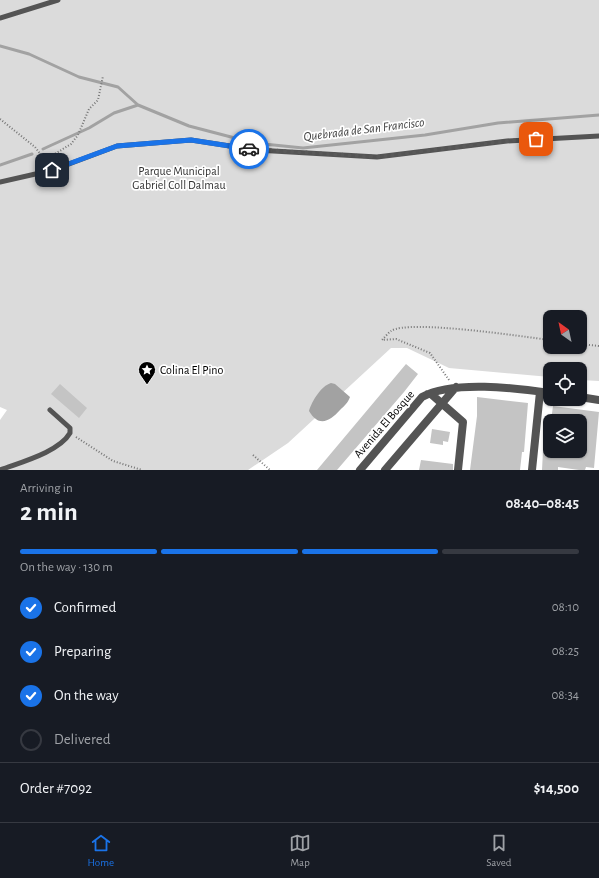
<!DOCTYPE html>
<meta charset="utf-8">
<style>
body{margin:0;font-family:"Alegreya Sans",sans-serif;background:#242831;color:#f1f3f6;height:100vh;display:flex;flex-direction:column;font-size:15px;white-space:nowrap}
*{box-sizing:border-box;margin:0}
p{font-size:13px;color:#9ea1a6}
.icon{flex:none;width:22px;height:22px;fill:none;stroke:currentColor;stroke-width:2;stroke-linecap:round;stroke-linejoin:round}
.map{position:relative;height:470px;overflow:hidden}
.sheet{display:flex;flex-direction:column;background:#171b24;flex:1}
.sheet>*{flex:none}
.needle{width:26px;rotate:327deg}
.fabs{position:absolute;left:543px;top:310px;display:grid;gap:8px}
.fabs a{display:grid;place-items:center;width:44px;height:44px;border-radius:8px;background:#171b24;box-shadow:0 1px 3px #0004;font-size:20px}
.pin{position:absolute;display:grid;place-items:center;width:34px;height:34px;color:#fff;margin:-17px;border-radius:8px;box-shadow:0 2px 6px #0006}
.courier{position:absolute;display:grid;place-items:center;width:40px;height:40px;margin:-20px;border:3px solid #1a73e8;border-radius:50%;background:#fff;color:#222;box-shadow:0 1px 5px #0007}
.overview em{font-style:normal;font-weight:700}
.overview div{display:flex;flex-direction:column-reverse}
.overview{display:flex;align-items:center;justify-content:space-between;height:68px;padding:0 20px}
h1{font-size:26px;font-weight:700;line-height:30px}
.bar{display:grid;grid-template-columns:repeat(4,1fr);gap:6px 4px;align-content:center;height:48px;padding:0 20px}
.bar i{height:5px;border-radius:3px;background:#363941}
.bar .active{background:#1a73e8}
.bar p{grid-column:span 4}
.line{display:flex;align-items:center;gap:10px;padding:0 20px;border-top:1px solid #363941}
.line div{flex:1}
ol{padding:0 20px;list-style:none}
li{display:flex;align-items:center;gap:12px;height:44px}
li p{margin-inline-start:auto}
li .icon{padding:4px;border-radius:50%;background:#1a73e8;color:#fff;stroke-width:4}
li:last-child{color:#9ea1a6}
li i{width:22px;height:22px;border:2px solid #363941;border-radius:50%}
.tabs{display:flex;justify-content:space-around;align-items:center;height:56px;border-top:1px solid #363941;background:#171b24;font-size:11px;color:#9ea1a6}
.tabs a{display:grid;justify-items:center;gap:2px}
.tabs .active{color:#1a73e8}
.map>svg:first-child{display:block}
.green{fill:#dbdbdb;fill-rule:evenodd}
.water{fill:#a2a2a2}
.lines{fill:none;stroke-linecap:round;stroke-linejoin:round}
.stream{stroke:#a2a2a2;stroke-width:3}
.building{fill:#c4c4c4}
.path{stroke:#767676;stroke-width:2;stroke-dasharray:1 2;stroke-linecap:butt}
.lane{stroke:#545454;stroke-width:5}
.street{stroke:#545454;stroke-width:8}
.done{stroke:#595959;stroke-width:4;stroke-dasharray:0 7.2}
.route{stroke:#1a73e8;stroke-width:5}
.labels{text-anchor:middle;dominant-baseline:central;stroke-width:3.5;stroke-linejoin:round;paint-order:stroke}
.park-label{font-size:12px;fill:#323232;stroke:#fff}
.poi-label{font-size:12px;fill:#000;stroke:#fff;text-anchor:start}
.street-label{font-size:12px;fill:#000;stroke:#fff}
.water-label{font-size:13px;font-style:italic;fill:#434343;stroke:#fff}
</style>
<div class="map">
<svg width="599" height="470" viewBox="0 0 599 470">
<rect width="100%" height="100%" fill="#fff"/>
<path class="green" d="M 0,0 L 599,0 L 599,381 L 580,380 L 580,369 L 550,369 L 550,377 L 449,368 L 407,348 L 391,348 L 288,443 L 248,470 L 0,470 L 0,420 L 7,410 L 0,407 ZM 550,317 L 580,317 L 580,347 L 550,347 Z"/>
<path class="water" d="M 331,383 L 335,384 L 350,397 C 348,403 344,406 340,410 C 330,421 319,428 309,411 C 312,401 321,386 331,383 Z"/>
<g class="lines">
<path class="stream" d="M 0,46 L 29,54 L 79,77 L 118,87 L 138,105 L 189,126 L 254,143 L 303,148 L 425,135 L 498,123 L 599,115
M 43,149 L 89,128 L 114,113 L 138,105
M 0,165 L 32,154"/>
</g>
<path class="building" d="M 406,364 L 418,374 L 404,392 L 337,470 L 317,470 Z
M 60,384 L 87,408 L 79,418 L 51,394 Z
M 477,397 L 528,403 L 524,452 L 522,452 L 520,470 L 470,470 L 477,416 Z
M 553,406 L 599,412 L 594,468 L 586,467 L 585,470 L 579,470 L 558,467 L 558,470 L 542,470 L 543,451 L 561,451 L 561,453 L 580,456 L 580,421 L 551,421 Z
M 432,429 L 450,432 L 448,442 L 443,441 L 443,445 L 430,443 Z
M 421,460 L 453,464 L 453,470 L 419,470 Z"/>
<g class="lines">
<path class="path" d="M 0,119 L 35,147 L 48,164
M 45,160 L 71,144 L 78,135 L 89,109 L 98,100 L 103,76
M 580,344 L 599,346
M 449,380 L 430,353 L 396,339 L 382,340 C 385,337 388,333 391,331 C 408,319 525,337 550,340
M 76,437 L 113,461 L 142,470
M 253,455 L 270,470"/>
<path class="lane" d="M 0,18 L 58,0
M 0,182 L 53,170 L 117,146 L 191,140 L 256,150 L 377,157 L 507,141 L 599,136
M 0,470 C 21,462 59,452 70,433 L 70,428 L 50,410"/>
<path class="street" d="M 428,394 L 431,394 L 463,422 L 458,470
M 580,397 L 599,400
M 360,470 L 422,397 C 453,380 515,388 550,393
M 385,470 L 456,387
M 532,470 L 540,392"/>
</g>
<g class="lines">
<path class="done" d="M 249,149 L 377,157 L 507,141 L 536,139"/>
<path class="route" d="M 52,170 L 117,146 L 191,140 L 249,149"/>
</g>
<defs>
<symbol id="sight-pin" viewBox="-11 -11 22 30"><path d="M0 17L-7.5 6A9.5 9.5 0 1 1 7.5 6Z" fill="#000" stroke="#fff"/><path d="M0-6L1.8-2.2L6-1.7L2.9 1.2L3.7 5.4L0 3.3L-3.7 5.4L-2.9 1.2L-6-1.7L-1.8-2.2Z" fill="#fff"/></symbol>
</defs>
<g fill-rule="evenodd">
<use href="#sight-pin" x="137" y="360" width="20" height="27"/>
</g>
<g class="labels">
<g class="park-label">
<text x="179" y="171">Parque Municipal<tspan x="179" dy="14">Gabriel Coll Dalmau</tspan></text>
</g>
<g class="poi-label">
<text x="160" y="370">Colina El Pino</text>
</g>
<g class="street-label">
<text transform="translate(384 424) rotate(-49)">Avenida El Bosque</text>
</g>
<g class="water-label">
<text transform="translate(364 130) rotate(-7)">Quebrada de San Francisco</text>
</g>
</g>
</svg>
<div class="fabs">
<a><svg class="needle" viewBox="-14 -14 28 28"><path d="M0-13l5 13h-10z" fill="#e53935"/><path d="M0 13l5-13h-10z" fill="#9ea1a6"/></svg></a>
<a><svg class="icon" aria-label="locate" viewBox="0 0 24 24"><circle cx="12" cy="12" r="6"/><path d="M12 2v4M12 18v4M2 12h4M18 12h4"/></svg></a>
<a><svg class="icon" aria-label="layers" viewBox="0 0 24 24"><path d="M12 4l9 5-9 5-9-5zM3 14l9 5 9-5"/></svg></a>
</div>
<div class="pin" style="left:536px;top:139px;background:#ea580c"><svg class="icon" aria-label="bag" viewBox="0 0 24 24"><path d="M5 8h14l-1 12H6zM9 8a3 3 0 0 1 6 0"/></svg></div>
<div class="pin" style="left:52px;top:170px;background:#1f2937"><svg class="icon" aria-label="home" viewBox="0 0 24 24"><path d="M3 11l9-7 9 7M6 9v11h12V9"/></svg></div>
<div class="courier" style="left:249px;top:149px"><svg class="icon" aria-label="car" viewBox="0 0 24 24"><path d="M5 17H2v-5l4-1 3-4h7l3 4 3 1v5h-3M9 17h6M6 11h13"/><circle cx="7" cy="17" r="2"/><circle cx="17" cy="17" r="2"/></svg></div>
</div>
<section class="sheet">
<div class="overview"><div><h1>2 min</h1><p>Arriving in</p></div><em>08:40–08:45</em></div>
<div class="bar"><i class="active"></i><i class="active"></i><i class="active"></i><i></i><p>On the way · 130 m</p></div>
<ol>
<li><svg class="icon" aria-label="check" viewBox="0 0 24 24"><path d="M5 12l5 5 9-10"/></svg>Confirmed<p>08:10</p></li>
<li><svg class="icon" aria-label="check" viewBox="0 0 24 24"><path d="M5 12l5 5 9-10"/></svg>Preparing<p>08:25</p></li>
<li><svg class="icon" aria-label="check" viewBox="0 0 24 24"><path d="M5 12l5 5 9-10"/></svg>On the way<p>08:34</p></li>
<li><i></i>Delivered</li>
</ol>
<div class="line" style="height:52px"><div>Order #7092</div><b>$14,500</b></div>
</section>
<nav class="tabs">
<a class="active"><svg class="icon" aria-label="home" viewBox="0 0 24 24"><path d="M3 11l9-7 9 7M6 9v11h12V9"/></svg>Home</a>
<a><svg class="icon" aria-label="map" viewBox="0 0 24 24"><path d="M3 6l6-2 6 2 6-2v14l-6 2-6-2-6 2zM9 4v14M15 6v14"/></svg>Map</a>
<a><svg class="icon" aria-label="saved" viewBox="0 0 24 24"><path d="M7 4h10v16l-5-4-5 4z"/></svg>Saved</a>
</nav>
